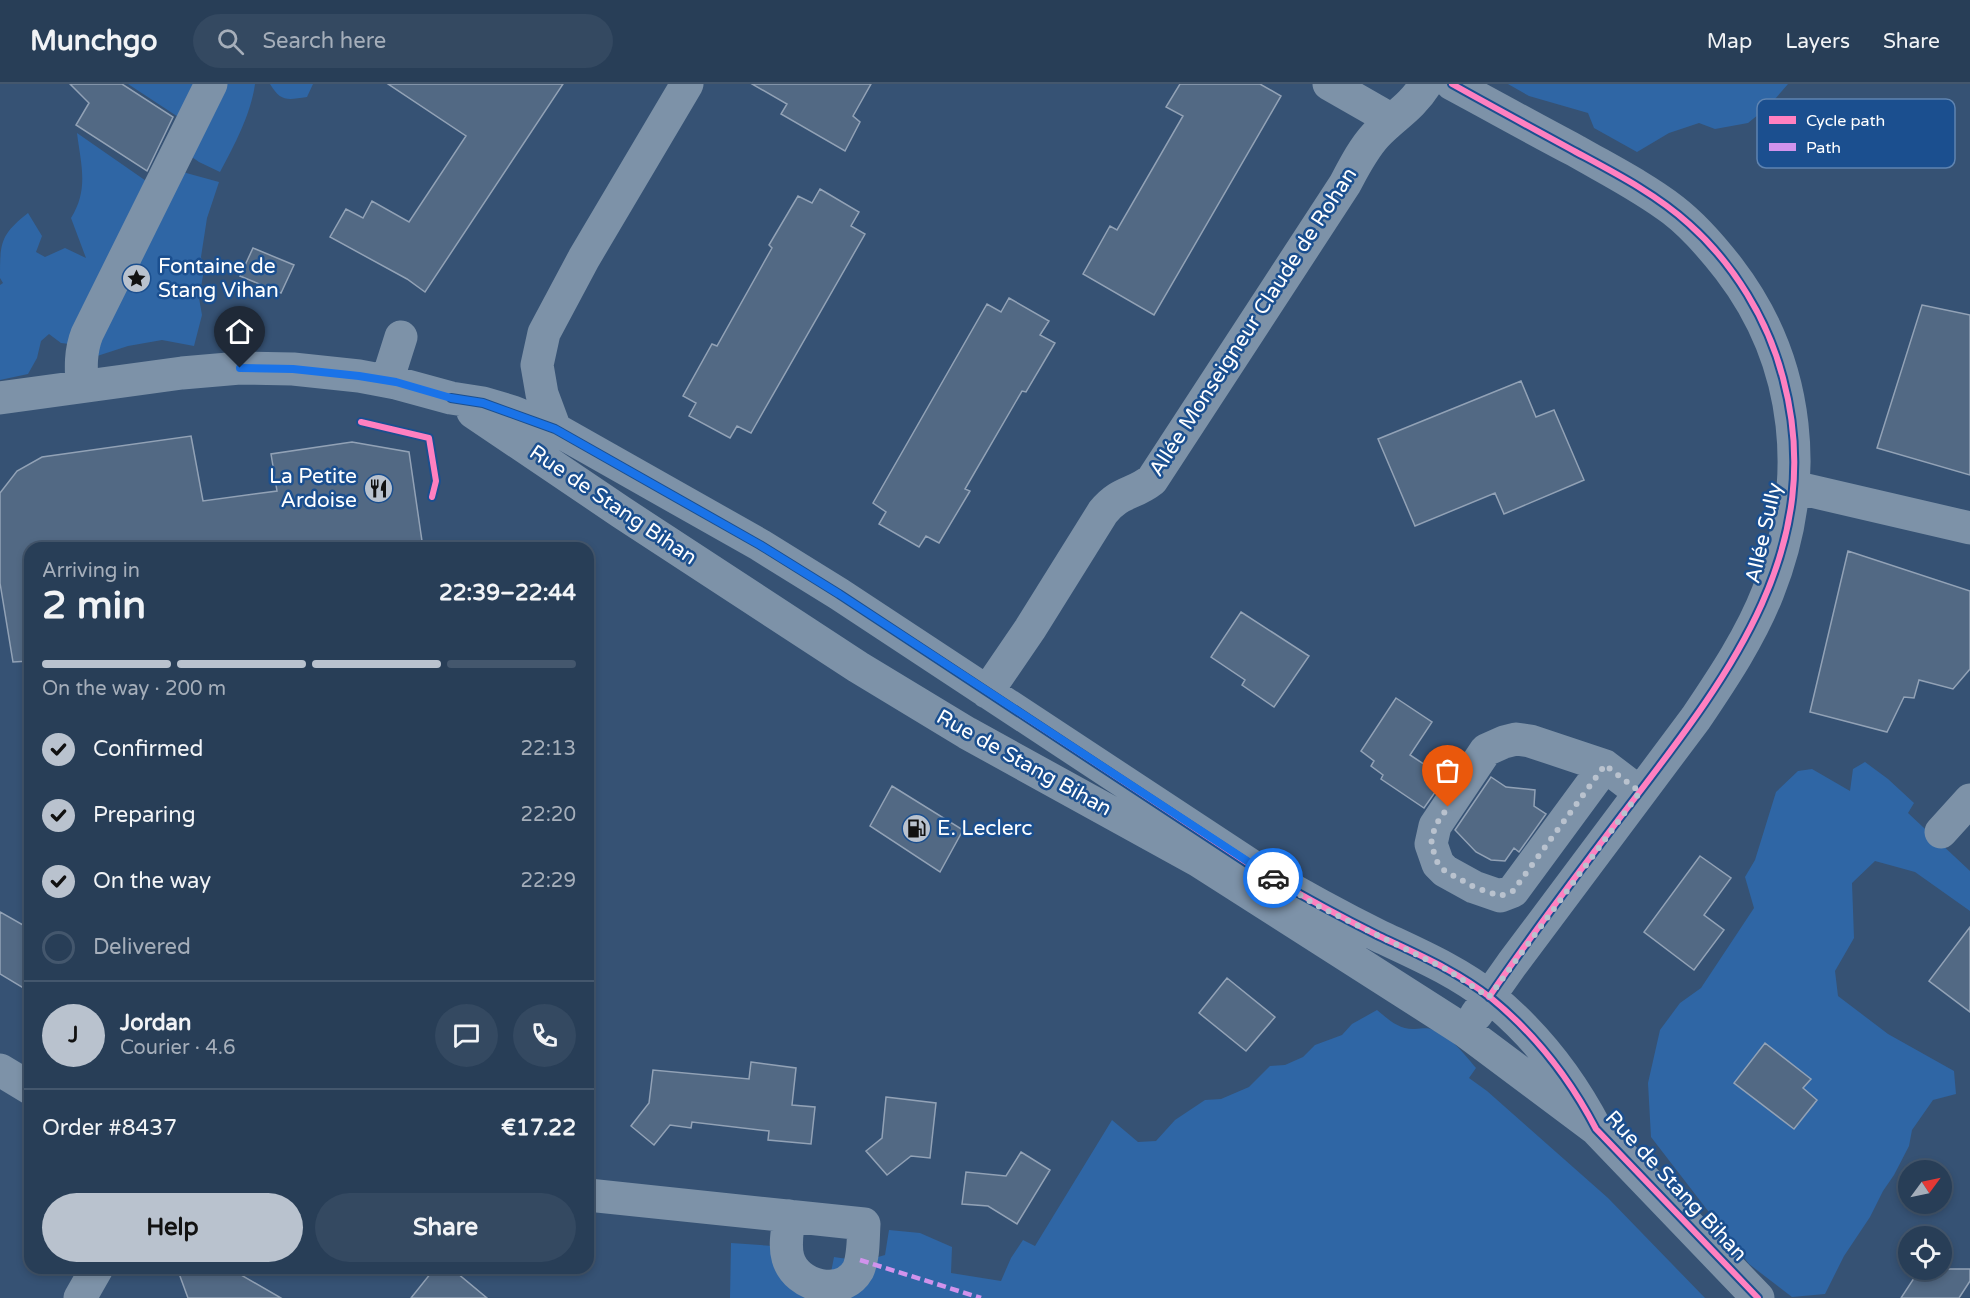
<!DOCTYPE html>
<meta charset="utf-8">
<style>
body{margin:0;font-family:"Varela Round",sans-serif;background:#344961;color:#f1f3f6;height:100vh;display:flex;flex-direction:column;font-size:22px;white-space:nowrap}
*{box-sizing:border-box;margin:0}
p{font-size:20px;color:#a5aeba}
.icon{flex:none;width:33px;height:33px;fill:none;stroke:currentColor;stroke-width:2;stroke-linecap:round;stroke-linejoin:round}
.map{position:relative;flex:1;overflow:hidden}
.details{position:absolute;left:24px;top:458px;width:570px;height:732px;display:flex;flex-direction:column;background:#283e57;border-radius:18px;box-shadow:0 3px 9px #0003,0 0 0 2px #44576d}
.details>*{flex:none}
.needle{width:39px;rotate:57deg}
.buttons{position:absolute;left:1898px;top:1076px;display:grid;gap:12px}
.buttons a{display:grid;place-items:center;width:54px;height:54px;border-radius:50%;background:#283e57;box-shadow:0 3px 9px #0003,0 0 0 2px #44576d;font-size:30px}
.pin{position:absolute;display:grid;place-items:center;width:51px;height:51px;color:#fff;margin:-62px -26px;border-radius:50% 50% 50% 0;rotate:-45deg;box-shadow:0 0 6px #0007}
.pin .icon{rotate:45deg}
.courier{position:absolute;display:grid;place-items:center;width:60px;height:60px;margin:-30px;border:4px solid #1a73e8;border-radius:50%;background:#fff;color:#222;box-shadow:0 2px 8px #0007}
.summary em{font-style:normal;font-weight:700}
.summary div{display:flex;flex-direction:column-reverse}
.summary{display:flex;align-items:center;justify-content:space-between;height:102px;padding:0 18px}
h1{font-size:39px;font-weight:700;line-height:45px}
.bar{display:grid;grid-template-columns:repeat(4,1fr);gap:9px 6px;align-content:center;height:72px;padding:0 18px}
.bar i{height:8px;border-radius:4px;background:#44576d}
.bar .active{background:#b9c2ce}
.bar p{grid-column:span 4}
.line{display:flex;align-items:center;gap:15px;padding:0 18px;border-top:2px solid #44576d}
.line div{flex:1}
.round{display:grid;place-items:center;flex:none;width:63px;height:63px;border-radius:32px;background:#344961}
ol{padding:0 18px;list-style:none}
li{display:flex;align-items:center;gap:18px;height:66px}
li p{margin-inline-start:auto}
li .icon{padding:6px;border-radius:50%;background:#b9c2ce;color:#111;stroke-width:4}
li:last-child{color:#a5aeba}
li i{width:33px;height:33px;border:3px solid #44576d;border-radius:50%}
.primary-button{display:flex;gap:12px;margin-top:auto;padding:12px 18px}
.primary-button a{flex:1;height:69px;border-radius:36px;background:#b9c2ce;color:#111;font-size:24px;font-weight:700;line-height:69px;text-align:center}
.primary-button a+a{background:#344961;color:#f1f3f6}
header{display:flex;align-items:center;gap:36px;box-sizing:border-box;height:84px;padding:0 30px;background:#283e57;border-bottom:2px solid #44576d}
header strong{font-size:28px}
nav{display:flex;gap:33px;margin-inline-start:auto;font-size:21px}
.search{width:420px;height:54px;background:#344961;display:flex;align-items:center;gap:15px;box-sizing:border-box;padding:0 21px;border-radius:33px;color:#a5aeba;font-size:22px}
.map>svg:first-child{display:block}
.green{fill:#2f66a5}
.building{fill:#526984;stroke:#92a2b6;stroke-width:1.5}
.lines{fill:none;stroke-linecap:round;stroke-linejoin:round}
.minor{stroke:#7d92a8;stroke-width:33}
.quiet{stroke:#d193ec;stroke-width:4.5;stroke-dasharray:9 4.5;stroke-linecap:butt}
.cycleway-casing{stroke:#1b4f8f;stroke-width:10}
.cycleway{stroke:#ff80c0;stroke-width:6}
.done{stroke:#b9c2ce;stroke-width:6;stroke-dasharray:0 10.8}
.route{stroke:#1a73e8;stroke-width:8}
.labels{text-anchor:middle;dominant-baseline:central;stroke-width:5;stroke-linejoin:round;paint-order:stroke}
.poi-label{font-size:21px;fill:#fff;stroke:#1b4f8f;text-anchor:start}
.street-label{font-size:21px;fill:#fff;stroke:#1b4f8f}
.key{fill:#1b4f8f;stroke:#5f84b1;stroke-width:1.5}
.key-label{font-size:16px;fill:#fff}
</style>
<header>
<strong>Munchgo</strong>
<div class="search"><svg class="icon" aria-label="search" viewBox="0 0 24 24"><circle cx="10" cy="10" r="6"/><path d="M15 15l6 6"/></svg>Search here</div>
<nav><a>Map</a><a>Layers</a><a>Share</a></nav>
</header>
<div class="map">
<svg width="1970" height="1214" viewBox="0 0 1970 1214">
<rect width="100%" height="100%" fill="#365274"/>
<path class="green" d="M 128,0 L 255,0 C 251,30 234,62 220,88 L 199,78 L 189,71 L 198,46 Z
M 270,0 L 313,0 L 307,13 C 287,16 281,18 270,0 Z
M 1508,0 L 1788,0 L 1769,22 L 1748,39 L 1715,45 L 1699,39 L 1669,49 L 1637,68 L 1594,44 L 1588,29 L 1529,12 Z
M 77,49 L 149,99 L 179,87 L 219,98 L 207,134 L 201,173 L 204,186 L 199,214 L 202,231 L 194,262 L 162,256 L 128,262 L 91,274 L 77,261 L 61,259 L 49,250 L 41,257 L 37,274 L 28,290 L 0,296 L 0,201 L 3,199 L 0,194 C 0,159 0,151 28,129 L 42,152 L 36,168 L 45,173 L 65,164 L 86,174 L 71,134 C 89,105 81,81 77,49 Z
M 1865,678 L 1888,695 L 1914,719 L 1908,729 L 1970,787 L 1970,827 L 1915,788 L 1875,777 L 1852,799 L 1854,854 L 1835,887 L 1838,912 L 1888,950 L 1954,987 L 1956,1010 L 1933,1016 L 1912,1046 L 1909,1062 L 1894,1091 L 1883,1107 L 1870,1133 L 1844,1172 L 1825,1210 L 1792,1213 L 1749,1180 L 1651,1053 L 1648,999 L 1660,946 L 1680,919 L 1701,904 L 1754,824 L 1745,793 L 1755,776 L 1776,708 L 1798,687 L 1812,685 L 1850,707 L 1853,685 Z
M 1377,926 C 1388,935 1399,946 1415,945 C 1422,945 1426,943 1433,946 C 1451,952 1464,970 1476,984 L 1469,994 L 1487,1007 L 1608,1114 L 1705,1214 L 826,1214 L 834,1173 C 853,1176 867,1177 885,1171 L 889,1146 L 920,1149 L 952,1163 L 951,1189 L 1001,1197 L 1011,1174 L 1023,1156 L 1035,1162 L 1112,1036 L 1138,1058 L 1156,1057 L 1175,1036 L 1205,1016 L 1221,1015 L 1249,1003 L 1270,982 L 1285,981 L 1303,973 L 1315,961 L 1342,951 L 1352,940 Z
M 731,1159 L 773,1162 L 811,1214 L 730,1214 Z"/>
<path class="building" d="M 70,0 L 122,0 L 173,33 L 147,87 L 76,41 L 89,19 Z
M 388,0 L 563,0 L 425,208 L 407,195 L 330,153 L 346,125 L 363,134 L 372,117 L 409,138 L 466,52 Z
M 752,0 L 871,0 L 853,32 L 860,38 L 845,67 L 781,30 L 787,20 Z
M 1180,0 L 1260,0 L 1281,12 L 1154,231 L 1083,190 L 1110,142 L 1117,146 L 1183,32 L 1166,23 Z
M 820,105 L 859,128 L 851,142 L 865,150 L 751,349 L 737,342 L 730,354 L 689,332 L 696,319 L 683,312 L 712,260 L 717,262 L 772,164 L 769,161 L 798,112 L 812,119 Z
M 253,164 L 294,181 L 281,209 L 240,192 Z
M 1009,214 L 1049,237 L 1040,251 L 1055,259 L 1026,308 L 1022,307 L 965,405 L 970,407 L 939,459 L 926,452 L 919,463 L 879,440 L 886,428 L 873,419 L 987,220 L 1001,228 Z
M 1922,221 L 1970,231 L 1970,391 L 1877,364 Z
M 1521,297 L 1536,333 L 1554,326 L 1584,396 L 1504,430 L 1495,409 L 1415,442 L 1378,355 Z
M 191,352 L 203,417 L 277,407 L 271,370 L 352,358 L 409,368 L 423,464 L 30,464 L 30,577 L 13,578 L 0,499 L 0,409 L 17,387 L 42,373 Z
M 1848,467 L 1970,507 L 1970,585 L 1953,605 L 1919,596 L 1914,614 L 1904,613 L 1887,648 L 1810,628 Z
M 1241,528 L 1309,572 L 1274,623 L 1242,601 L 1245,596 L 1211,573 Z
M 1396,614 L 1432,638 L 1410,671 L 1445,694 L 1424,724 L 1381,695 L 1383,691 L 1371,682 L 1374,677 L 1361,667 Z
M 1491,693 L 1506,703 L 1535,706 L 1534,722 L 1546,730 L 1519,768 L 1514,764 L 1505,777 L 1491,776 L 1476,768 L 1455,746 Z
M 892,702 L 963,746 L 940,788 L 870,742 Z
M 1700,772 L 1731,794 L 1704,831 L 1724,846 L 1694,886 L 1644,848 Z
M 0,828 L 30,845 L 30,908 L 0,890 Z
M 1970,843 L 1970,928 L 1929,897 Z
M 1227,894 L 1275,933 L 1246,967 L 1199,929 Z
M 1765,959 L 1811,995 L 1803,1004 L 1817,1016 L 1794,1045 L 1734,999 Z
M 751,978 L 796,984 L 792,1021 L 815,1023 L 811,1060 L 768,1056 L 769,1047 L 692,1038 L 691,1044 L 670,1041 L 654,1061 L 631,1042 L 649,1019 L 653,986 L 749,995 Z
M 886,1013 L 936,1019 L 930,1074 L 911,1072 L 887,1091 L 866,1067 L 882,1054 Z
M 1021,1068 L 1050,1086 L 1017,1140 L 988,1122 L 962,1120 L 966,1088 L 1006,1092 Z
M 177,1184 L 229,1184 L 281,1214 L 188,1214 Z
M 435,1184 L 451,1184 L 487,1214 L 411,1214 Z
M 1920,1185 L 1970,1185 L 1970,1197 L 1959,1214 L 1901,1214 Z"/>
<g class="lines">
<path class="minor" d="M 1329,0 L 1392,36
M 1452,0 C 1493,22 1534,45 1576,67 C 1609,86 1643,103 1673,126 C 1695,143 1712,163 1729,185 C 1801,279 1812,398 1768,508 C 1751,552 1723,594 1696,634 L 1512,880 L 1476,931
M 387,297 L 401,253
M 82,302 C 81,284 80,268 87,250 L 211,0
M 0,314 L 182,289 L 240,284 L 293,285 L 359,292 L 396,299 L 451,314 L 483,319 L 513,328 L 555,345 L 760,461 L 839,510 L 1258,786 C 1297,809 1337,831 1379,852 C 1417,870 1457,887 1491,914 C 1535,950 1570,995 1596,1045
M 473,328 L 621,428 L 858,583 L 967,649 L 1199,777 L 1465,947 L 1596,1045 L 1758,1214
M 555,345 L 542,310 L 537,281 L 544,249 L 584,174 L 687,0
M 1794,403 L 1970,444
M 987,608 L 1030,545 L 1103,428 C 1120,407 1133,411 1152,396 L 1345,100 C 1354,83 1363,65 1376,51 C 1395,31 1410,25 1426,0
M 1605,682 L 1513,807 L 1500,812 L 1474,803 L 1445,787 L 1438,780 L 1431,760 L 1435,742 L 1486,666 L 1504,658 L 1516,655 L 1530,657 L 1605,682 L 1639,708
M 1941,748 L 1970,716
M 0,986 L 30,1004
M 588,1111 L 864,1140 C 863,1154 864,1173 858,1186 C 842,1214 796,1203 788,1174 C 784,1160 788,1146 789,1132
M 80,1214 L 97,1184"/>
<path class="quiet" d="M 860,1176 L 981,1214"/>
<defs>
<path id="cycleway" d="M 1452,0 C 1493,23 1534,45 1576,68 C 1615,89 1656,110 1689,140 C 1734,180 1768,236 1783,294 C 1829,466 1726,595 1628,723 C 1581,785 1533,848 1489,913
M 451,314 L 483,319 L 555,345 L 760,461 L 839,510 L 1258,786 C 1297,809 1337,831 1379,852 C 1417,870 1457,887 1491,914 C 1535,950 1570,995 1596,1045 L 1758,1214
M 361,338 L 429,354 L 436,397 L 432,413"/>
</defs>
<use href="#cycleway" class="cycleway-casing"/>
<use href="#cycleway" class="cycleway"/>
</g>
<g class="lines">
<path class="done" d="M 1273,794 L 1316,821 L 1446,885 L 1489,913 L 1640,708 L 1605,681 L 1513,807 L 1500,812 L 1474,803 L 1445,787 L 1438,780 L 1431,760 L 1435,742 L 1448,723"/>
<path class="route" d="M 240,284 L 293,285 L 359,292 L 396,298 L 451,314 L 483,319 L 555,345 L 760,461 L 839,510 L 1273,794"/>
</g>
<defs>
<symbol id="sight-disc" viewBox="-11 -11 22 22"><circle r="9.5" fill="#b9c2ce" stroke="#1b4f8f"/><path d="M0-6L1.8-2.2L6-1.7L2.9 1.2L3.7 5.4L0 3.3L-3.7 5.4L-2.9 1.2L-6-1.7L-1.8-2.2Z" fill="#111"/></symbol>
<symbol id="restaurant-disc" viewBox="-11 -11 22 22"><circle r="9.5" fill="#b9c2ce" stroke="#1b4f8f"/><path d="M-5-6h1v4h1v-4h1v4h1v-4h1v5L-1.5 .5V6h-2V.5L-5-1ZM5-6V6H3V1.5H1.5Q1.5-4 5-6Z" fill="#111"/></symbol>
<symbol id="fuel-disc" viewBox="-11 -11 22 22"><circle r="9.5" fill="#b9c2ce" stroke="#1b4f8f"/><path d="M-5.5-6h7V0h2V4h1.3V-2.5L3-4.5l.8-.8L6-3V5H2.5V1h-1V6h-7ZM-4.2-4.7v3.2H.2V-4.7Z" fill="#111"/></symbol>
</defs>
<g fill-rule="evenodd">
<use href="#sight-disc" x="120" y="178" width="33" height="33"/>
<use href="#restaurant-disc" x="362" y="388" width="33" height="33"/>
<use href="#fuel-disc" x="900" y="728" width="33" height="33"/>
</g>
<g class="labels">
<g class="poi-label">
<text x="158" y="182">Fontaine de<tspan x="158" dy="24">Stang Vihan</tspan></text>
<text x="357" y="392" text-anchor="end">La Petite<tspan x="357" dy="24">Ardoise</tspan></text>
<text x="937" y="744">E. Leclerc</text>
</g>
<g class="street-label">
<text transform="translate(1253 238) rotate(-57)">Allée Monseigneur Claude de Rohan</text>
<text transform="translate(613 421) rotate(34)">Rue de Stang Bihan</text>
<text transform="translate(1764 449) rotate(-77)">Allée Sully</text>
<text transform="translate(1024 679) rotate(29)">Rue de Stang Bihan</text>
<text transform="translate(1676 1102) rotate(47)">Rue de Stang Bihan</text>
</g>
</g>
<rect x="1757" y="15" width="198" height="69" rx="9" class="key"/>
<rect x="1769" y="32" width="27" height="8" fill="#ff80c0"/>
<rect x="1769" y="59" width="27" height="8" fill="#d193ec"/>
<g class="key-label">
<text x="1806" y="42">Cycle path</text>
<text x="1806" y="69">Path</text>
</g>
</svg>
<div class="buttons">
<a><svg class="needle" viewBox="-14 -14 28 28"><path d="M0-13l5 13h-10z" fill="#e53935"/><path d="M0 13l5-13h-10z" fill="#a5aeba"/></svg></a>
<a><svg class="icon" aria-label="locate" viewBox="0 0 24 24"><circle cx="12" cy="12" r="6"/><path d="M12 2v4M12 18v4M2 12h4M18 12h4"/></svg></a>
</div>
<div class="pin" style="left:1448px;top:723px;background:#ea580c"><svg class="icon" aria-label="bag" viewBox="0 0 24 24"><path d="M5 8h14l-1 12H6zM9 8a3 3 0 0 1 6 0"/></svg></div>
<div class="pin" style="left:240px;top:284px;background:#1f2937"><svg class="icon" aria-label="home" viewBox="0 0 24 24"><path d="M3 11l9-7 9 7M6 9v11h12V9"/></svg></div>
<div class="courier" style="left:1273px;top:794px"><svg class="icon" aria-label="car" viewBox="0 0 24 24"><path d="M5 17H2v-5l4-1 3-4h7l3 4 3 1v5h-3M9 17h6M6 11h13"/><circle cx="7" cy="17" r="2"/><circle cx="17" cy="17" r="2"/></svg></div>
<section class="details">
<div class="summary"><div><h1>2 min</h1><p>Arriving in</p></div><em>22:39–22:44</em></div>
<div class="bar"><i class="active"></i><i class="active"></i><i class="active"></i><i></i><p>On the way · 200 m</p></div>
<ol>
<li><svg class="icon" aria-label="check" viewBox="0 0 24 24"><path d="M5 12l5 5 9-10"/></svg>Confirmed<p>22:13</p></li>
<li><svg class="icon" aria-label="check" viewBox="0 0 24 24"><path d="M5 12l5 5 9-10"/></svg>Preparing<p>22:20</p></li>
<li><svg class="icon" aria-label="check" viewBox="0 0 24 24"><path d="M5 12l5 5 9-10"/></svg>On the way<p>22:29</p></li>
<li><i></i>Delivered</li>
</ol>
<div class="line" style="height:108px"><b class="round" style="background:#b9c2ce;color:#111">J</b><div><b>Jordan</b><p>Courier · 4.6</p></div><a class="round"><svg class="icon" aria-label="chat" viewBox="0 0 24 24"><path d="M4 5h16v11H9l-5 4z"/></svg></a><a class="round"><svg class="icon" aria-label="phone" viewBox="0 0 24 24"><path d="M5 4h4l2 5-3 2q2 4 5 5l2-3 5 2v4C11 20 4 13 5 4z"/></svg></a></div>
<div class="line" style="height:78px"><div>Order #8437</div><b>€17.22</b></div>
<div class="primary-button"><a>Help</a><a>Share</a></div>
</section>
</div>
